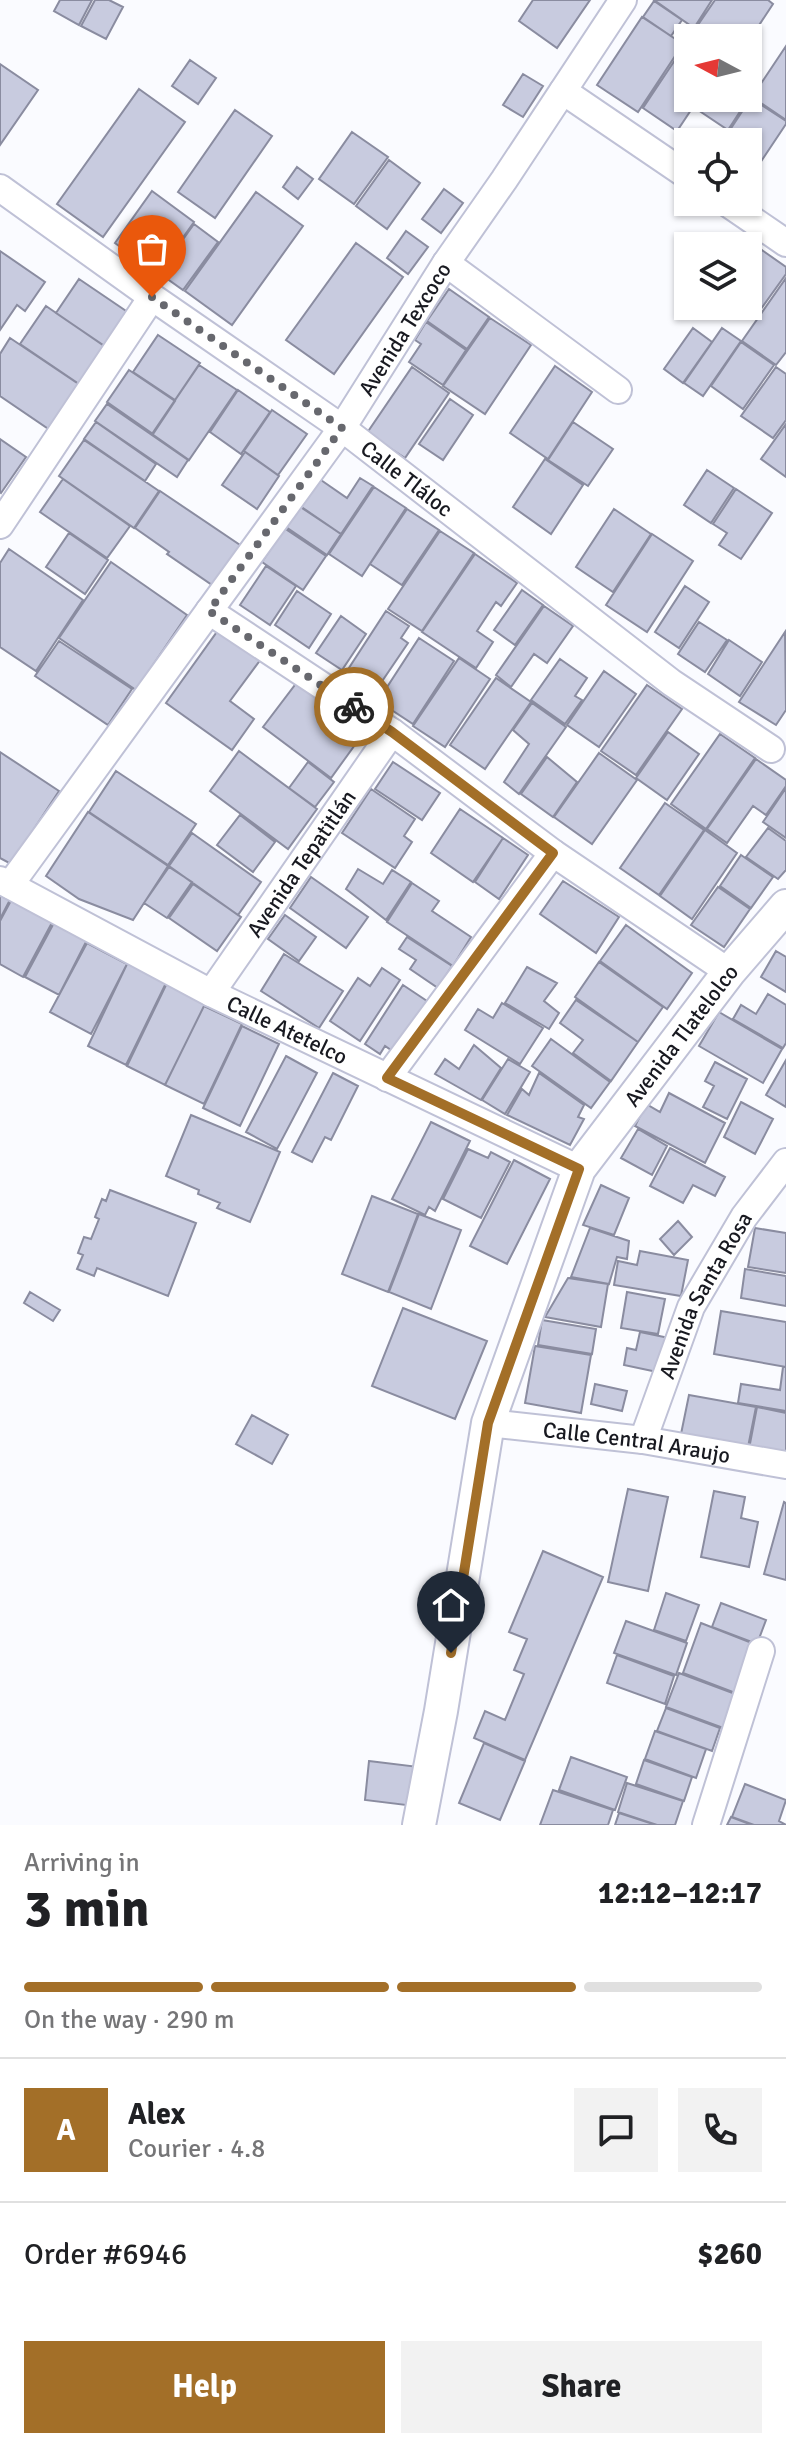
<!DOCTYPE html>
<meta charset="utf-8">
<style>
body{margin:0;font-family:Signika,sans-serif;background:#f2f2f2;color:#202124;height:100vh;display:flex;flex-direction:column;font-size:30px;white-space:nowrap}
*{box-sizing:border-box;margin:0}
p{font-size:26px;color:#757577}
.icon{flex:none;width:44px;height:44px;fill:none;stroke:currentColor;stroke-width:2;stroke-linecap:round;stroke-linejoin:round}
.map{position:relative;height:1825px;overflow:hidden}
.details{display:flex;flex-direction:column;background:#fff;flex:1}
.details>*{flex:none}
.needle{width:52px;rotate:277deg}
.controls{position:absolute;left:674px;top:24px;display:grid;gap:16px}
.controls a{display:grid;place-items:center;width:88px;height:88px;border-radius:0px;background:#fff;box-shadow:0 2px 6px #0004;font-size:40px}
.pin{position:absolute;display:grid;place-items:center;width:68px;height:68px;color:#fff;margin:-82px -34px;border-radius:50% 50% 50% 0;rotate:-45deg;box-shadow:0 0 8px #0007}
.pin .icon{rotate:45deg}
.courier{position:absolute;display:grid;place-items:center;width:80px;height:80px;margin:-40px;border:6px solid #a36f28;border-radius:50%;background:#fff;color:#222;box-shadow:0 2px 10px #0007}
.overview em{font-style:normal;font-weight:700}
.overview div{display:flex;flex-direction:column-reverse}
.overview{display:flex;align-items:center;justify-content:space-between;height:136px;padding:0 24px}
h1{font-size:52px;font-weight:700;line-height:60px}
.bar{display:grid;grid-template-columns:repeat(4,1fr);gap:12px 8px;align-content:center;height:96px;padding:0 24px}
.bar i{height:10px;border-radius:6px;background:#e0e0e0}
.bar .selected{background:#a36f28}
.bar p{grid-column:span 4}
.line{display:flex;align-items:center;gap:20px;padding:0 24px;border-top:2px solid #e0e0e0}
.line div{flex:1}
.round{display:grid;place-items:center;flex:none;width:84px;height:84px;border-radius:0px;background:#f2f2f2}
.action{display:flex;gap:16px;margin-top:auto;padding:16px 24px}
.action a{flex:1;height:92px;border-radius:0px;background:#a36f28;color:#fff;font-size:32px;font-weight:700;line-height:92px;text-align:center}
.action a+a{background:#f2f2f2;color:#202124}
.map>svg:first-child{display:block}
.building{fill:#c8cbdf;stroke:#8a8ca0;stroke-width:2}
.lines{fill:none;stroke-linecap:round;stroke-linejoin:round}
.minor-casing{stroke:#bfc1d6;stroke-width:30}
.tertiary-casing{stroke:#bfc1d6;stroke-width:36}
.minor{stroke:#fff;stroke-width:26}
.tertiary{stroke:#fff;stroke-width:32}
.done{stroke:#67686e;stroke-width:8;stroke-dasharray:0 14.4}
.route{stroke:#a36f28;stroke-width:10}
.labels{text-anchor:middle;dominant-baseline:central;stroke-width:8;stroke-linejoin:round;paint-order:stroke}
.street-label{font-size:22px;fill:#181920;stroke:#fff}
</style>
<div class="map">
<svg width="786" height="1825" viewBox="0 0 786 1825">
<rect width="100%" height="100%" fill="#fafbff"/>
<path class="building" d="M 60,0 L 92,0 L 79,25 L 54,11 Z
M 95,0 L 109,0 L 123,7 L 106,39 L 81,26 Z
M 533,0 L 590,0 L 557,48 L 519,21 Z
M 654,0 L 712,0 L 694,28 Z
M 715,0 L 768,0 L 773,4 L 748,42 L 748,38 L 689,38 Z
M 654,1 L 682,20 L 671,36 L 643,17 Z
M 642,17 L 683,44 L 638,112 L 597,85 Z
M 786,46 L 786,120 L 752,97 Z
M 681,51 L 688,55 L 688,98 L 699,98 L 677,131 L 643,108 Z
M 190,60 L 216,78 L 198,104 L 172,86 Z
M 0,64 L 38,90 L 0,145 Z
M 523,74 L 543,86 L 523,117 L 503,105 Z
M 139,89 L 185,122 L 103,237 L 57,204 Z
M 748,90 L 752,93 L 728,130 L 695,108 L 701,98 L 748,98 Z
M 751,98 L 786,121 L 786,124 L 748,181 L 748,142 L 722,142 Z
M 235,110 L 272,136 L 215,218 L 178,192 Z
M 352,132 L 388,157 L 354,204 L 319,179 Z
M 389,160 L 420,183 L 387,229 L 356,206 Z
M 297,167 L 313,179 L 298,199 L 283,187 Z
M 444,189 L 463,203 L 441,233 L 422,219 Z
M 152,191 L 194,222 L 157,274 L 115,243 Z
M 256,192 L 303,226 L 232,325 L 185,291 Z
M 194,224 L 218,242 L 183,290 L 159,273 Z
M 406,231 L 428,247 L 408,274 L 387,258 Z
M 736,237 L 753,249 L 748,255 L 748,246 L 730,246 Z
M 356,243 L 403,277 L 334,374 L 286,340 Z
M 759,248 L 786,267 L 786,274 L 758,313 L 748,306 L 748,264 Z
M 0,251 L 45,282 L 25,311 L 17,305 L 0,330 Z
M 786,278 L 786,352 L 776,365 L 742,341 Z
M 79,279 L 132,315 L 109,349 L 56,313 Z
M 449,289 L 489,317 L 467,349 L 427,321 Z
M 46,306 L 107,348 L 82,386 L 20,344 Z
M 490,318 L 531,345 L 485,414 L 443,386 Z
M 426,322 L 466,350 L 443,385 L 409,362 L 421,344 L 415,340 Z
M 693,328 L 712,342 L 683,383 L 664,369 Z
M 722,328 L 741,341 L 703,396 L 684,383 Z
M 158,335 L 200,363 L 175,400 L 133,372 Z
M 10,338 L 80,385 L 50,430 L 0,396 L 0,354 Z
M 741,342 L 774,365 L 743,409 L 711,386 Z
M 199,365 L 237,390 L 189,460 L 152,434 Z
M 555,366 L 592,392 L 548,459 L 510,433 Z
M 412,367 L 449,393 L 405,458 L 367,433 Z
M 776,367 L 786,374 L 786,420 L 773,438 L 741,416 Z
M 129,370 L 175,401 L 153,434 L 107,402 Z
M 238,390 L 270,412 L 241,454 L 210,432 Z
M 450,399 L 473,415 L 443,460 L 419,444 Z
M 107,404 L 188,460 L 177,477 L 95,421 Z
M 272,410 L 307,434 L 278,475 L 244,451 Z
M 96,422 L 156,464 L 145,481 L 84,439 Z
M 573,422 L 613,449 L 588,486 L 548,460 Z
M 786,424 L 786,477 L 761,459 Z
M 0,439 L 26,457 L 1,493 L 0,492 Z
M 84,440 L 159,491 L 134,528 L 59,476 Z
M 245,452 L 279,476 L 257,509 L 222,485 Z
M 545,459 L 583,485 L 551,534 L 513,507 Z
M 707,470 L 734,488 L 711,523 L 684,505 Z
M 318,478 L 347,498 L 360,478 L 373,486 L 341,534 L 300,506 Z
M 63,479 L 130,526 L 107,558 L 40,512 Z
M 374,487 L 406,508 L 362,576 L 329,554 Z
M 736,489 L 772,513 L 741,559 L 719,545 L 727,533 L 713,524 Z
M 160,491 L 243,547 L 215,587 L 167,554 L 169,552 L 135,528 Z
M 299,506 L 341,534 L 327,555 L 286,527 Z
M 407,509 L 439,530 L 402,585 L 370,564 Z
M 614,509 L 651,534 L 613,592 L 576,567 Z
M 284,528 L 326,556 L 303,590 L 262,562 Z
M 440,531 L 474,553 L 422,631 L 388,609 Z
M 69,533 L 108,560 L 85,594 L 46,567 Z
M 652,534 L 693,561 L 647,632 L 606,605 Z
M 9,549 L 83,600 L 36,671 L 0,647 L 0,563 Z
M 475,554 L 517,583 L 501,606 L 496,602 L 477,631 L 493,642 L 476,668 L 422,632 Z
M 111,562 L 187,615 L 136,690 L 59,638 Z
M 266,566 L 296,586 L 270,625 L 240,605 Z
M 685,586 L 709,602 L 679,648 L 655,632 Z
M 522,590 L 543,605 L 515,645 L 494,630 Z
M 297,591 L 331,614 L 309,648 L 275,625 Z
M 544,606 L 573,626 L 547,663 L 534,654 L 511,687 L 496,675 Z
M 386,611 L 409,626 L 401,638 L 408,643 L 374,693 L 345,674 Z
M 341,616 L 366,634 L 342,670 L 316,653 Z
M 699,622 L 727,640 L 705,672 L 678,654 Z
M 219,629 L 261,659 L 230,701 L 254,719 L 232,750 L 166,703 Z
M 785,632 L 786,710 L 776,725 L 739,702 Z
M 419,638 L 454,661 L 413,724 L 378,701 Z
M 729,640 L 762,662 L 740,696 L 708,674 Z
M 59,641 L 132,689 L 108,725 L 35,676 Z
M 459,658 L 490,679 L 445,747 L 413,726 Z
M 560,659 L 587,678 L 575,696 L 582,700 L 565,724 L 531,700 Z
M 604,671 L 636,694 L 599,747 L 567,725 Z
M 496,678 L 531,702 L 485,769 L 450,745 Z
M 298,681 L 365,731 L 331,778 L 263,727 Z
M 647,685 L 682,709 L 636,775 L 601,751 Z
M 532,703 L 566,727 L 519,794 L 504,782 L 529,744 L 513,730 Z
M 668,732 L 699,754 L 667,800 L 636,778 Z
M 720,734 L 755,758 L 706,829 L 671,804 Z
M 239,751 L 317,809 L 288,849 L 210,791 Z
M 0,752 L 59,791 L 11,864 L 0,858 Z
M 599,753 L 637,780 L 592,844 L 554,817 Z
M 547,757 L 577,782 L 553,817 L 521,794 Z
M 756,759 L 786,780 L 786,786 L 766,815 L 753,806 L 727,843 L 707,829 Z
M 308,762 L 334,782 L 315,807 L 289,788 Z
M 393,762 L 440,793 L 422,820 L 375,789 Z
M 116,771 L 196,824 L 168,865 L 89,812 Z
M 786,788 L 786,838 L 763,822 Z
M 371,789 L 415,819 L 404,836 L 412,842 L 395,868 L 342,833 Z
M 665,803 L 704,830 L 659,895 L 620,868 Z
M 460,809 L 503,838 L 473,882 L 431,853 Z
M 88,812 L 168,866 L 133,920 L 79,899 L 46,876 Z
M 240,815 L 275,842 L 253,872 L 217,845 Z
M 768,828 L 786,841 L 786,870 L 778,879 L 746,857 Z
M 705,830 L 737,853 L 692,919 L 660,896 Z
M 192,833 L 261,882 L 238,915 L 169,866 Z
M 503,838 L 528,855 L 499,899 L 475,882 Z
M 741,855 L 773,877 L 751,908 L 720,886 Z
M 169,867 L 192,882 L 167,918 L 144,903 Z
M 358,869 L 383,884 L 392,870 L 411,882 L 386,920 L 346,889 Z
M 311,877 L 368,917 L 346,948 L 290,908 Z
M 563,881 L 619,917 L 596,953 L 540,914 Z
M 412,883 L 439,901 L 432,911 L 471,937 L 453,966 L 387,922 Z
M 193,884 L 241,917 L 217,951 L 169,918 Z
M 0,887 L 13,894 L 0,919 Z
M 718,887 L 750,909 L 724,947 L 691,925 Z
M 14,895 L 55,917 L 23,977 L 0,964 L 0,921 Z
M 285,915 L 316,937 L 299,961 L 268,939 Z
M 55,921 L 88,938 L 59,995 L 25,977 Z
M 626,925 L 692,973 L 667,1009 L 600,961 Z
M 407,937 L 452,966 L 438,988 L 410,969 L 416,960 L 399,949 Z
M 87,943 L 127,964 L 91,1034 L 50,1012 Z
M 776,951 L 786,957 L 786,992 L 761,977 Z
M 284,954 L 343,991 L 319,1028 L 261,991 Z
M 128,962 L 167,981 L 126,1065 L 88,1046 Z
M 599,962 L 663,1007 L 638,1042 L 575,997 Z
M 527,967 L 557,983 L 544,1001 L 559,1013 L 549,1029 L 505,1003 Z
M 382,968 L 400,980 L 360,1041 L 330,1021 L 358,978 L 370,986 Z
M 167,983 L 206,1002 L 165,1085 L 127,1066 Z
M 403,985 L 427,1001 L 394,1052 L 385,1046 L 380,1054 L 365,1044 Z
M 768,994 L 786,1005 L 786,1043 L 783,1048 L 733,1019 L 741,1005 L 756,1014 Z
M 576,1000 L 638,1042 L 611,1081 L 573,1053 L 583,1040 L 560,1023 Z
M 502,1003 L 543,1028 L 520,1064 L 465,1030 L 478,1009 L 493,1018 Z
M 204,1006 L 242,1024 L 204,1104 L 165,1085 Z
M 719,1012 L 782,1049 L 763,1083 L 699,1046 Z
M 242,1026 L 279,1044 L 240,1126 L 203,1108 Z
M 551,1039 L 610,1082 L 591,1108 L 532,1066 Z
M 474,1045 L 501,1068 L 481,1100 L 435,1074 L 445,1059 L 459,1069 Z
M 286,1056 L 317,1073 L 277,1149 L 246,1132 Z
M 508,1059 L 530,1072 L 505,1114 L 482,1100 Z
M 786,1060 L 786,1107 L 766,1095 Z
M 715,1062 L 747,1079 L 727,1119 L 703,1107 L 714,1086 L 705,1081 Z
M 333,1073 L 358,1086 L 331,1140 L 325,1137 L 312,1162 L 292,1152 Z
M 539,1073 L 584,1105 L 578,1117 L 584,1119 L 570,1145 L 507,1115 L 522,1089 L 529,1095 Z
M 669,1093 L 725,1123 L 705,1163 L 635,1126 L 646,1104 L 660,1112 Z
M 741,1102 L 773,1119 L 755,1154 L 724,1137 Z
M 191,1115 L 280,1152 L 250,1222 L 217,1208 L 220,1203 L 198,1194 L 199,1190 L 166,1176 Z
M 431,1122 L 470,1141 L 435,1211 L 429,1207 L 425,1215 L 392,1199 Z
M 638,1129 L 667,1146 L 652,1175 L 621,1158 Z
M 670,1148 L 725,1177 L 715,1196 L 693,1185 L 683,1203 L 650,1186 Z
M 468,1149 L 488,1158 L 491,1152 L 510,1162 L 481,1218 L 443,1199 Z
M 514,1160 L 550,1179 L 507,1264 L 470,1246 Z
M 601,1185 L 629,1198 L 614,1235 L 583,1225 Z
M 110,1190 L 196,1223 L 168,1296 L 97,1268 L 94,1276 L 77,1269 L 83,1255 L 78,1253 L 84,1237 L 91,1239 L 99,1219 L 95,1217 L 102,1199 L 106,1201 Z
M 372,1196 L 418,1214 L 388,1292 L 342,1274 Z
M 419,1214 L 461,1230 L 431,1309 L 389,1292 Z
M 678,1221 L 692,1237 L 674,1255 L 660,1239 Z
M 590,1228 L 629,1241 L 627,1259 L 617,1257 L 609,1284 L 571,1277 Z
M 755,1228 L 786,1233 L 786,1273 L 748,1267 Z
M 640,1251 L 688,1260 L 681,1296 L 614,1285 L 618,1261 L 637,1265 Z
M 745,1269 L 786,1276 L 786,1306 L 741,1298 Z
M 568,1278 L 608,1284 L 601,1327 L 545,1317 Z
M 30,1292 L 60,1310 L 53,1321 L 24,1303 Z
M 627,1292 L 665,1299 L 658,1334 L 621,1328 Z
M 403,1308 L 487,1341 L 455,1419 L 372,1386 Z
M 721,1311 L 786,1322 L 786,1367 L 714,1354 Z
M 542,1320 L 596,1329 L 592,1354 L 538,1345 Z
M 640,1332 L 669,1338 L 662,1373 L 624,1365 L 627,1348 L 636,1350 Z
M 535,1346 L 591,1355 L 581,1413 L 525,1403 Z
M 783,1367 L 786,1367 L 786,1411 L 738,1403 L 741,1384 L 780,1390 Z
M 595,1384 L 627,1391 L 622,1411 L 591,1404 Z
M 689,1395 L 756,1407 L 748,1447 L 681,1434 Z
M 757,1407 L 786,1413 L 786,1461 L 748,1454 Z
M 252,1415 L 288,1435 L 272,1464 L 236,1444 Z
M 628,1489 L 668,1497 L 648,1591 L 608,1582 Z
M 714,1491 L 745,1497 L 741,1518 L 758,1522 L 749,1567 L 701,1557 Z
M 784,1502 L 786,1503 L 786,1580 L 764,1574 Z
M 543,1551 L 603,1577 L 525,1760 L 474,1738 L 485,1711 L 505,1720 L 524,1674 L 514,1670 L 527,1639 L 509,1632 Z
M 666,1593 L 699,1605 L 686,1641 L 654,1630 Z
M 721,1603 L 766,1620 L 757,1644 L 712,1627 Z
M 626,1621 L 687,1643 L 676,1675 L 614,1653 Z
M 701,1623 L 757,1645 L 738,1694 L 683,1673 Z
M 617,1655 L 674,1676 L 665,1704 L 607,1683 Z
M 679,1673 L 738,1695 L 726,1729 L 666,1707 Z
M 666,1708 L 720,1728 L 712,1751 L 657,1731 Z
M 655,1731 L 706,1749 L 696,1778 L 645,1759 Z
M 484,1743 L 525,1761 L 500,1820 L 459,1803 Z
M 571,1757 L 627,1777 L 615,1810 L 559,1790 Z
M 644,1760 L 692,1777 L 684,1801 L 636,1784 Z
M 369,1761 L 419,1767 L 414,1806 L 365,1800 Z
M 627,1783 L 683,1801 L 675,1825 L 657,1825 L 618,1812 Z
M 745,1784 L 786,1800 L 779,1821 L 786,1825 L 754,1825 L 732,1817 Z
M 553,1790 L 613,1810 L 608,1825 L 540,1825 Z
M 619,1813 L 656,1825 L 615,1825 Z
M 731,1817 L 752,1825 L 727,1825 Z"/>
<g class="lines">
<defs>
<g id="minor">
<path d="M 563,91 L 688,176"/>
<path id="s1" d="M 0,188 L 152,297 L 342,428 L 672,683 L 771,749"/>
<path d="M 726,202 L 786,243"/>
<path d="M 446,263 L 618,390"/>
<path d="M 0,525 L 152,297"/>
<path d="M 209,611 L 392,732 L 553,853 L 729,972"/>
<path id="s2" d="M 0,880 L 211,993 L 579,1169"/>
<path id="s3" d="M 10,885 L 342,428 L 446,263 L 504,180 L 623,0"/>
<path id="s4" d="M 211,993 L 392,732"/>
<path d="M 387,1078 L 553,853"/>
<path id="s5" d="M 488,1423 L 643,1440 L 786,1465"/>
<path id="s6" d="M 643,1440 L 691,1307 L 744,1217 L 786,1162"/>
<path d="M 706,1825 L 761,1651"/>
</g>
<g id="tertiary">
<path id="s7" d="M 419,1825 L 441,1711 L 488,1423 L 579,1169 L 729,972 L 786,906"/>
</g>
</defs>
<use href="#minor" class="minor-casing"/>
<use href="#tertiary" class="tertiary-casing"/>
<use href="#minor" class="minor"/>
<use href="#tertiary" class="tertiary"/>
</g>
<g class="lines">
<path class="done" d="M 152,297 L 342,428 L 209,611 L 354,707"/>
<path class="route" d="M 354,707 L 392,732 L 553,853 L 387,1078 L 579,1169 L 488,1423 L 451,1653"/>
</g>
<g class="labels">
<g class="street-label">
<text stroke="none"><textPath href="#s3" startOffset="682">Avenida Texcoco</textPath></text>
<text stroke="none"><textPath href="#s1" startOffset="500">Calle Tláloc</textPath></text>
<text stroke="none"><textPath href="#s4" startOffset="158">Avenida Tepatitlán</textPath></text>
<text stroke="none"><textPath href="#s2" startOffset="324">Calle Atetelco</textPath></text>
<text stroke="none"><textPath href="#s7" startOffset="846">Avenida Tlatelolco</textPath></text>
<text stroke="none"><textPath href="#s6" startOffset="158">Avenida Santa Rosa</textPath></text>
<text stroke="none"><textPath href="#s5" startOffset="150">Calle Central Araujo</textPath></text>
</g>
</g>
</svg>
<div class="controls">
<a><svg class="needle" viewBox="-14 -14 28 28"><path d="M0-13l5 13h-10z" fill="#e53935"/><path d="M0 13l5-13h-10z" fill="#757577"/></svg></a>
<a><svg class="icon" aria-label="locate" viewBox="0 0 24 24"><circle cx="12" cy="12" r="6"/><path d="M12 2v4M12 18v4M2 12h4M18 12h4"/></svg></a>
<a><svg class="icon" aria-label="layers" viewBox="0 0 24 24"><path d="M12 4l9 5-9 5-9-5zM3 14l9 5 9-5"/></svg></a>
</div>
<div class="pin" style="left:152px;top:297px;background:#ea580c"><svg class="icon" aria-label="bag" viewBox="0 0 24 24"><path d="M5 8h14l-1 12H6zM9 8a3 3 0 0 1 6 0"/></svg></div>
<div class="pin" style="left:451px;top:1653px;background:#1f2937"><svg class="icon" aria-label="home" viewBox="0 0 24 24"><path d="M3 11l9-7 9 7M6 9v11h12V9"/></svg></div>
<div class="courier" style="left:354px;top:707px"><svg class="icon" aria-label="bike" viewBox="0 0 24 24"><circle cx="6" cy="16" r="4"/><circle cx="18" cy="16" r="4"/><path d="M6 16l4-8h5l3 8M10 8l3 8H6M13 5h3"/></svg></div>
</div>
<section class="details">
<div class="overview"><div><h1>3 min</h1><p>Arriving in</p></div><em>12:12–12:17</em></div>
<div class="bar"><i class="selected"></i><i class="selected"></i><i class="selected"></i><i></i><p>On the way · 290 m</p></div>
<div class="line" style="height:144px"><b class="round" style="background:#a36f28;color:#fff">A</b><div><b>Alex</b><p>Courier · 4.8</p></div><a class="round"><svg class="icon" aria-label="chat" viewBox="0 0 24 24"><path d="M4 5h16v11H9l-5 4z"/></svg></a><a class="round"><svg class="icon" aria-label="phone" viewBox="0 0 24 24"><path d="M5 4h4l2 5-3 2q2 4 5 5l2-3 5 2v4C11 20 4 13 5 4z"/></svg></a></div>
<div class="line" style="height:104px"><div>Order #6946</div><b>$260</b></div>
<div class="action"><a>Help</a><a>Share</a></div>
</section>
